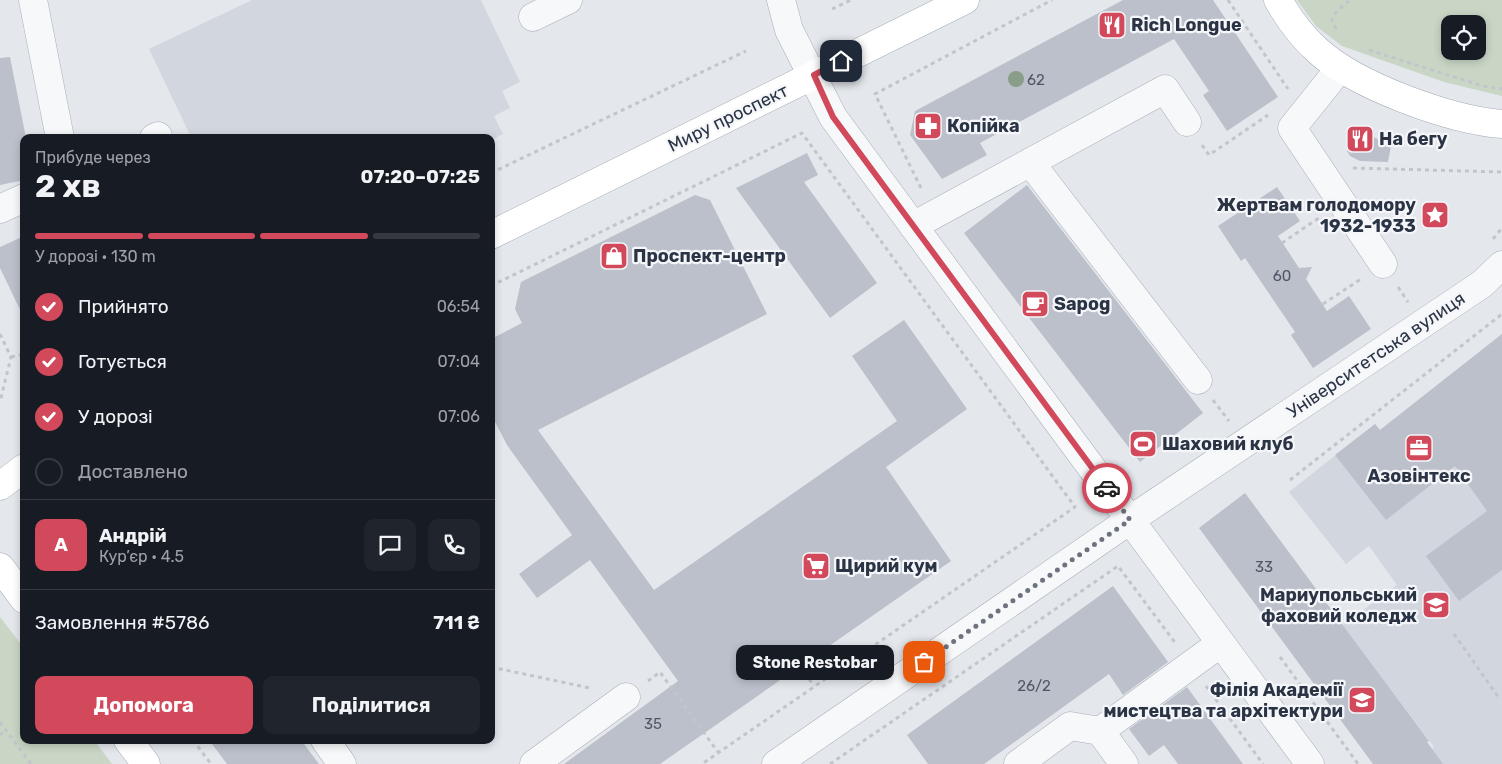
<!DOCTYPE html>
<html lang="uk">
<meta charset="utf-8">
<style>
body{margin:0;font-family:Rubik,sans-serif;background:#20242c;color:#f1f3f6;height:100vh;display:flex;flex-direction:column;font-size:19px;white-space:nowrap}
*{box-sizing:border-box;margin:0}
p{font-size:16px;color:#9ea1a6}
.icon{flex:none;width:28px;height:28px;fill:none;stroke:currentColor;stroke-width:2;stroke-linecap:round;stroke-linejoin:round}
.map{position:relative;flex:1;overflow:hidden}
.drawer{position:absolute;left:20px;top:134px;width:475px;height:610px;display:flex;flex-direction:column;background:#171b24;border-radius:10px;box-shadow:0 2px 8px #0003}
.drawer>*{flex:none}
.fabs{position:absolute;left:1441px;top:15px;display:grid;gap:10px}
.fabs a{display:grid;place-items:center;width:45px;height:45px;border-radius:10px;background:#171b24;box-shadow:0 2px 8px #0003;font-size:25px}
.pin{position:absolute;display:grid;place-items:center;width:42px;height:42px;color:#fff;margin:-21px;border-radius:10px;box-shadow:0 2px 8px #0006}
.courier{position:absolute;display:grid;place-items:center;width:50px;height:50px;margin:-25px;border:4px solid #d1495b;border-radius:50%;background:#fff;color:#222;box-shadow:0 1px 6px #0007}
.bubble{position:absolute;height:35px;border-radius:10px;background:#171b24;box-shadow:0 2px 8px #0003;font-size:16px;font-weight:700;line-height:35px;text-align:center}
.head em{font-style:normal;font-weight:700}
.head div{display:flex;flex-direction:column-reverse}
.head{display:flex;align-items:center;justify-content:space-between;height:85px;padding:0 15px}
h1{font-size:32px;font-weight:700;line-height:38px}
.bar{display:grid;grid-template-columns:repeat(4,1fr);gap:8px 5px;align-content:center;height:60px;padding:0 15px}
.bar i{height:6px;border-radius:4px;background:#363941}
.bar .current{background:#d1495b}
.bar p{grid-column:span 4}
.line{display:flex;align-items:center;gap:12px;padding:0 15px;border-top:1px solid #363941}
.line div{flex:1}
.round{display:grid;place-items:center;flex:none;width:52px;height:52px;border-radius:10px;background:#20242c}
ol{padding:0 15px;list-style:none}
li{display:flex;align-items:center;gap:15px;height:55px}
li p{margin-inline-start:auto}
li .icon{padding:5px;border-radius:50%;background:#d1495b;color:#fff;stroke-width:4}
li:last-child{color:#9ea1a6}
li i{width:28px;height:28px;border:2px solid #363941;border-radius:50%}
.cta{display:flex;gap:10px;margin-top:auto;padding:10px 15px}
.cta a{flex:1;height:58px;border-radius:10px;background:#d1495b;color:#fff;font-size:20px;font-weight:700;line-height:58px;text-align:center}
.cta a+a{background:#20242c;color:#f1f3f6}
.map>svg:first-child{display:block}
.built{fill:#d2d6de}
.green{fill:#c9d6c5;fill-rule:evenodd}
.building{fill:#bbc0ca}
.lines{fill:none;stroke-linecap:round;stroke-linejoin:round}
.minor-casing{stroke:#a9aeb7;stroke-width:29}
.major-casing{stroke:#a3abb8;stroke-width:29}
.path{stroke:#c2c5cb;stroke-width:3;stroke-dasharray:4 4;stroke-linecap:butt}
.minor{stroke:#f7f8fa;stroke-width:28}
.major{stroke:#fff;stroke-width:28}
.tree{fill:#899d89}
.done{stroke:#6c737f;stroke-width:5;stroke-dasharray:0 9}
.route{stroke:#d1495b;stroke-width:6}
.labels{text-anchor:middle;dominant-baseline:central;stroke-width:4.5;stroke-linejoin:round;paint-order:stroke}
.number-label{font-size:15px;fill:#4f5766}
.poi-label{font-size:18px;font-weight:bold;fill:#2b3445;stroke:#f4f6f9;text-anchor:start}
.street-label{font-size:18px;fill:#2b3445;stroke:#f4f6f9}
</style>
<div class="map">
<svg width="1502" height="764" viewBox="0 0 1502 764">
<rect width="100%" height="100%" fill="#e4e7ec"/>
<path class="built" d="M 252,0 L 481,0 L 520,82 L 502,91 L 510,108 L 494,116 L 503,134 L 491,140 L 491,138 L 191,137 L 149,49 Z
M 1502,334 L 1502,764 L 1412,764 L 1434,747 L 1343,625 L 1397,585 L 1369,546 L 1346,564 L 1289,492 L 1375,424 L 1380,430 Z"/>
<path class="green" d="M 1297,0 L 1502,0 L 1502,96 L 1444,82 L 1342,46 L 1316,26 ZM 1450,24 L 1478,24 L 1478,51 L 1450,51 Z
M 0,617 L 24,648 L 24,740 L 94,740 L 112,764 L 0,764 Z"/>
<path class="building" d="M 1123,0 L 1213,0 L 1278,97 L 1227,131 L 1203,95 L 1209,91 L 1174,39 L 980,143 L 987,155 L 942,179 L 910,135 L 915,111 Z
M 10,57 L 26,138 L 24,138 L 24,180 L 0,185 L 0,58 Z
M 1362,131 L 1391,146 L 1388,162 L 1360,161 L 1350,156 L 1347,151 L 1347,140 L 1356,132 Z
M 807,153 L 818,175 L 804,182 L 877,283 L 830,318 L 736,188 Z
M 1027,185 L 1203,413 L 1140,462 L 964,233 Z
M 1277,187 L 1300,221 L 1278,236 L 1299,268 L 1312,267 L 1306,279 L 1327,311 L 1349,296 L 1371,329 L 1313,368 L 1291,335 L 1295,332 L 1245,258 L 1241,261 L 1218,226 Z
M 695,195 L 710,200 L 767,314 L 538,430 L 654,590 L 897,421 L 852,356 L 904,320 L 967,409 L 886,467 L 951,561 L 660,764 L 564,764 L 678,681 L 590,560 L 537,598 L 519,574 L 572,535 L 507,445 L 491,414 L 491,339 L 522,323 L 515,309 L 521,282 Z
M 24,236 L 24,318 L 0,268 L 0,247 Z
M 1502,334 L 1502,570 L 1459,601 L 1426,556 L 1487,511 L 1455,466 L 1386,520 L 1335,455 L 1375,424 L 1380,430 Z
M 1245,493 L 1429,741 L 1427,742 L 1443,764 L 1373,764 L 1199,528 Z
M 1113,586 L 1168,662 L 1123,695 L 1109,674 L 984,764 L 928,764 L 907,735 Z
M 1187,687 L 1243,764 L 1178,764 L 1164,745 L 1149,756 L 1129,729 Z
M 209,740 L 301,740 L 319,764 L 227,764 Z"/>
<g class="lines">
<defs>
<path id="minor" d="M 33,0 L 60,138
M 781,0 L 789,30 L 833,117 L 1310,764
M 533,17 L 568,0
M 1340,68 L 1292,128 L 1383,264
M 154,138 L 158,136
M 1030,162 L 1198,380
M 0,209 L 24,198
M 913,226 L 1165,89 L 1187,122
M 1100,731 L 1221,643
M 325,740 L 342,764
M 534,764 L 626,697
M 776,764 L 1130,520 L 1482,284 L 1502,265
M 1018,764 L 1070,726 L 1100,731 L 1124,764"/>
<path id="major" d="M 1278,0 C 1289,19 1302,37 1318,51 C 1357,86 1450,120 1502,124
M 491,235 L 965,0
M 0,486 L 24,468
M 0,567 L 24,599
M 128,740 L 146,764"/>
</defs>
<use href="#minor" class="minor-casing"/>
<use href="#major" class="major-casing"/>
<path class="path" d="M 1228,0 L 1288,89
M 832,9 L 851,0
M 1336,29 L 1332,19 L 1337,11 L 1350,0
M 1369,50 L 1483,86 L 1502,89
M 1202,145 L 1209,155 L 1268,115
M 1353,168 L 1502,172
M 491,173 L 746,51
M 921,188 L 875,94 L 1052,0
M 1493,239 L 1502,228
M 1282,243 L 1319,218
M 491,286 L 802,133 L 1075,507 L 702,764
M 1398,287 L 1408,302
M 1323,304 L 1361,279
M 0,334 L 11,357 L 0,402
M 11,357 L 24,354
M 1213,400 L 1229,421
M 1290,480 L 1502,314
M 1454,634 L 1499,698
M 1280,657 L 1358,764
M 800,666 L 814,686
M 491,667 L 590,688
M 648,681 L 660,672 L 718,752
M 1206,686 L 1263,764
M 0,722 L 31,764
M 0,735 L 6,730
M 193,740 L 211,764
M 830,764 L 1118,566 L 1176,644"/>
<use href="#minor" class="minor"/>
<use href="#major" class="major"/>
</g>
<circle class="tree" cx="1016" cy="79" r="8"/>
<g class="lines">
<path class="done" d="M 924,662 L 1130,520 L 1107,488"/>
<path class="route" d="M 841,61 L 814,75 L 833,117 L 1107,488"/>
</g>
<defs>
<symbol id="restaurant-square" viewBox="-11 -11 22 22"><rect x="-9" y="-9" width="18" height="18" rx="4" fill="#d1495b" stroke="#f4f6f9"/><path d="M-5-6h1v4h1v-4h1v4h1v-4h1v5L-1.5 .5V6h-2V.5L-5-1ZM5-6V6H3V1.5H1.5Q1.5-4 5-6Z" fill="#fff"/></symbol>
<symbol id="pharmacy-square" viewBox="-11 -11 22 22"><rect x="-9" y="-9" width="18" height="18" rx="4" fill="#d1495b" stroke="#f4f6f9"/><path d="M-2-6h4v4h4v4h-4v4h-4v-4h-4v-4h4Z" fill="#fff"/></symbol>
<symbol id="sight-square" viewBox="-11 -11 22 22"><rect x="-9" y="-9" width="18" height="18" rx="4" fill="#d1495b" stroke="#f4f6f9"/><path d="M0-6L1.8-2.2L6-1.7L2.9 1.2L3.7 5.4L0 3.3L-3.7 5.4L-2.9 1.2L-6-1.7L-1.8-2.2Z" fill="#fff"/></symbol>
<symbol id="shop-square" viewBox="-11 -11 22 22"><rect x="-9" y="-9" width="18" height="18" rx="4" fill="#d1495b" stroke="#f4f6f9"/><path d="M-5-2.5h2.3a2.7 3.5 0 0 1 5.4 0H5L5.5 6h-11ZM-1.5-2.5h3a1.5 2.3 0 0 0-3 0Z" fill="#fff"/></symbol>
<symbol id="cafe-square" viewBox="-11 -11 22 22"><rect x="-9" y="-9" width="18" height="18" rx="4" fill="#d1495b" stroke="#f4f6f9"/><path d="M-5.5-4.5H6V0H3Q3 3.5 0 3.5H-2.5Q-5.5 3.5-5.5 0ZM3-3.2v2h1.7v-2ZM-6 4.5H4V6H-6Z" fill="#fff"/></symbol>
<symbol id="stadium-square" viewBox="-11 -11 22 22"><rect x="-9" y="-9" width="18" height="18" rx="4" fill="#d1495b" stroke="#f4f6f9"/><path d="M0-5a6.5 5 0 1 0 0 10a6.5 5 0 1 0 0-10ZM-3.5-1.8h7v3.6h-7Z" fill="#fff"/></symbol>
<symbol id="office-square" viewBox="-11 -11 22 22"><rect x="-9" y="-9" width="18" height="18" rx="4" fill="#d1495b" stroke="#f4f6f9"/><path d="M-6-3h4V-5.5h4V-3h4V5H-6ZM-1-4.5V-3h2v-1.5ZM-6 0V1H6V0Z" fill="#fff"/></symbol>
<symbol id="supermarket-square" viewBox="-11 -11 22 22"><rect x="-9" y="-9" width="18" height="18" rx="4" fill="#d1495b" stroke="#f4f6f9"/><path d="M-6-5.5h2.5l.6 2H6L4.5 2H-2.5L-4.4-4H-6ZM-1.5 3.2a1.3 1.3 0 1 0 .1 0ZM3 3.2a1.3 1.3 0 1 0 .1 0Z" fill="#fff"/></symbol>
<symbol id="university-square" viewBox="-11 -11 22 22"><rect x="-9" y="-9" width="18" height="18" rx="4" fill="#d1495b" stroke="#f4f6f9"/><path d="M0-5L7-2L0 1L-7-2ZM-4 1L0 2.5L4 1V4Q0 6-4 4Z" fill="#fff"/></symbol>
</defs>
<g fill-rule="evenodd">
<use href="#restaurant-square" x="1096" y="9" width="32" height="32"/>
<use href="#pharmacy-square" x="912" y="110" width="32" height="32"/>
<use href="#restaurant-square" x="1344" y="123" width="32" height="32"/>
<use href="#sight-square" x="1419" y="199" width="32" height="32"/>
<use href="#shop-square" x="598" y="240" width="32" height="32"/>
<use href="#cafe-square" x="1019" y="288" width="32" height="32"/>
<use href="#stadium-square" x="1127" y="428" width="32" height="32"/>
<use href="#office-square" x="1403" y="432" width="32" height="32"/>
<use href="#supermarket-square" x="800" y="550" width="32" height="32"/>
<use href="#university-square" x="1420" y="589" width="32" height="32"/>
<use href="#university-square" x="1346" y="684" width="32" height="32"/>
</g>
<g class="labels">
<g class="number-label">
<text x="1036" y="80">62</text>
<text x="1282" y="276">60</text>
<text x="1264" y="567">33</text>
<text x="1034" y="686">26/2</text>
<text x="653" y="724">35</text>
</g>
<g class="poi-label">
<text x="1131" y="25">Rich Longue</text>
<text x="947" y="126">Копійка</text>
<text x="1379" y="139">На бегу</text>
<text x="1416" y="205" text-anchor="end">Жертвам голодомору<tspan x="1416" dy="21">1932-1933</tspan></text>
<text x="633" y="256">Проспект-центр</text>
<text x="1054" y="304">Sapog</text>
<text x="1162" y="444">Шаховий клуб</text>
<text x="1419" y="476" text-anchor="middle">Азовінтекс</text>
<text x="835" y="566">Щирий кум</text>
<text x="1417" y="595" text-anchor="end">Мариупольський<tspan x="1417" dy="21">фаховий коледж</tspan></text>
<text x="1343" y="690" text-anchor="end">Філія Академії<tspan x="1343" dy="21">мистецтва та архітектури</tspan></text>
</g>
<g class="street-label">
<text transform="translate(728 118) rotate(-26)">Миру проспект</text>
<text transform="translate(1376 355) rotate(-34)">Університетська вулиця</text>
</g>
</g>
</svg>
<div class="fabs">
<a><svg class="icon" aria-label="locate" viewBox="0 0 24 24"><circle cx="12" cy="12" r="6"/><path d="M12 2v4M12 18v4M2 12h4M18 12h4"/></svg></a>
</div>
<div class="pin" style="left:924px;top:662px;background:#ea580c"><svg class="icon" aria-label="bag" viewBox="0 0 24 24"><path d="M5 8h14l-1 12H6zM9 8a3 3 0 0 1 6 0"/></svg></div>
<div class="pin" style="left:841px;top:61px;background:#1f2937"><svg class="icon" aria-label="home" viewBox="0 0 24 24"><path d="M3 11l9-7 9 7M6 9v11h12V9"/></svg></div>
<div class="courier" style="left:1107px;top:488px"><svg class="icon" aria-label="car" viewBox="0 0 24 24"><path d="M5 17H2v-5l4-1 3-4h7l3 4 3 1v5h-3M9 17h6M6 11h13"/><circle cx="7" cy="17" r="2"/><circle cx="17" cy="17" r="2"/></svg></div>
<div class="bubble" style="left:736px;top:645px;width:158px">Stone Restobar</div>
<section class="drawer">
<div class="head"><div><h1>2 хв</h1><p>Прибуде через</p></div><em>07:20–07:25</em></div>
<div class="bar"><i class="current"></i><i class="current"></i><i class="current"></i><i></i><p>У дорозі · 130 m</p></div>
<ol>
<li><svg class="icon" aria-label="check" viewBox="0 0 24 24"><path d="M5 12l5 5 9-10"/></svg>Прийнято<p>06:54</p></li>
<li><svg class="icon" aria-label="check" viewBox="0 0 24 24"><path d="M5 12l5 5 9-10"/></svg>Готується<p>07:04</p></li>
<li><svg class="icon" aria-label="check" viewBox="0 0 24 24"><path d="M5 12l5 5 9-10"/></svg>У дорозі<p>07:06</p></li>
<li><i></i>Доставлено</li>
</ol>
<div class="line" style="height:90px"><b class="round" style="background:#d1495b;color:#fff">А</b><div><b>Андрій</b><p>Кур’єр · 4.5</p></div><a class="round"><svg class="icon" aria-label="chat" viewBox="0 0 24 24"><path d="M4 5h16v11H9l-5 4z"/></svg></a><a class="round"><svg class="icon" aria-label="phone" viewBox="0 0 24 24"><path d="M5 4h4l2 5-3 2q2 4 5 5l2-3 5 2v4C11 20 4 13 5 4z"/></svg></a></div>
<div class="line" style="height:65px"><div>Замовлення #5786</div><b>711 ₴</b></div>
<div class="cta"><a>Допомога</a><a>Поділитися</a></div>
</section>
</div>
